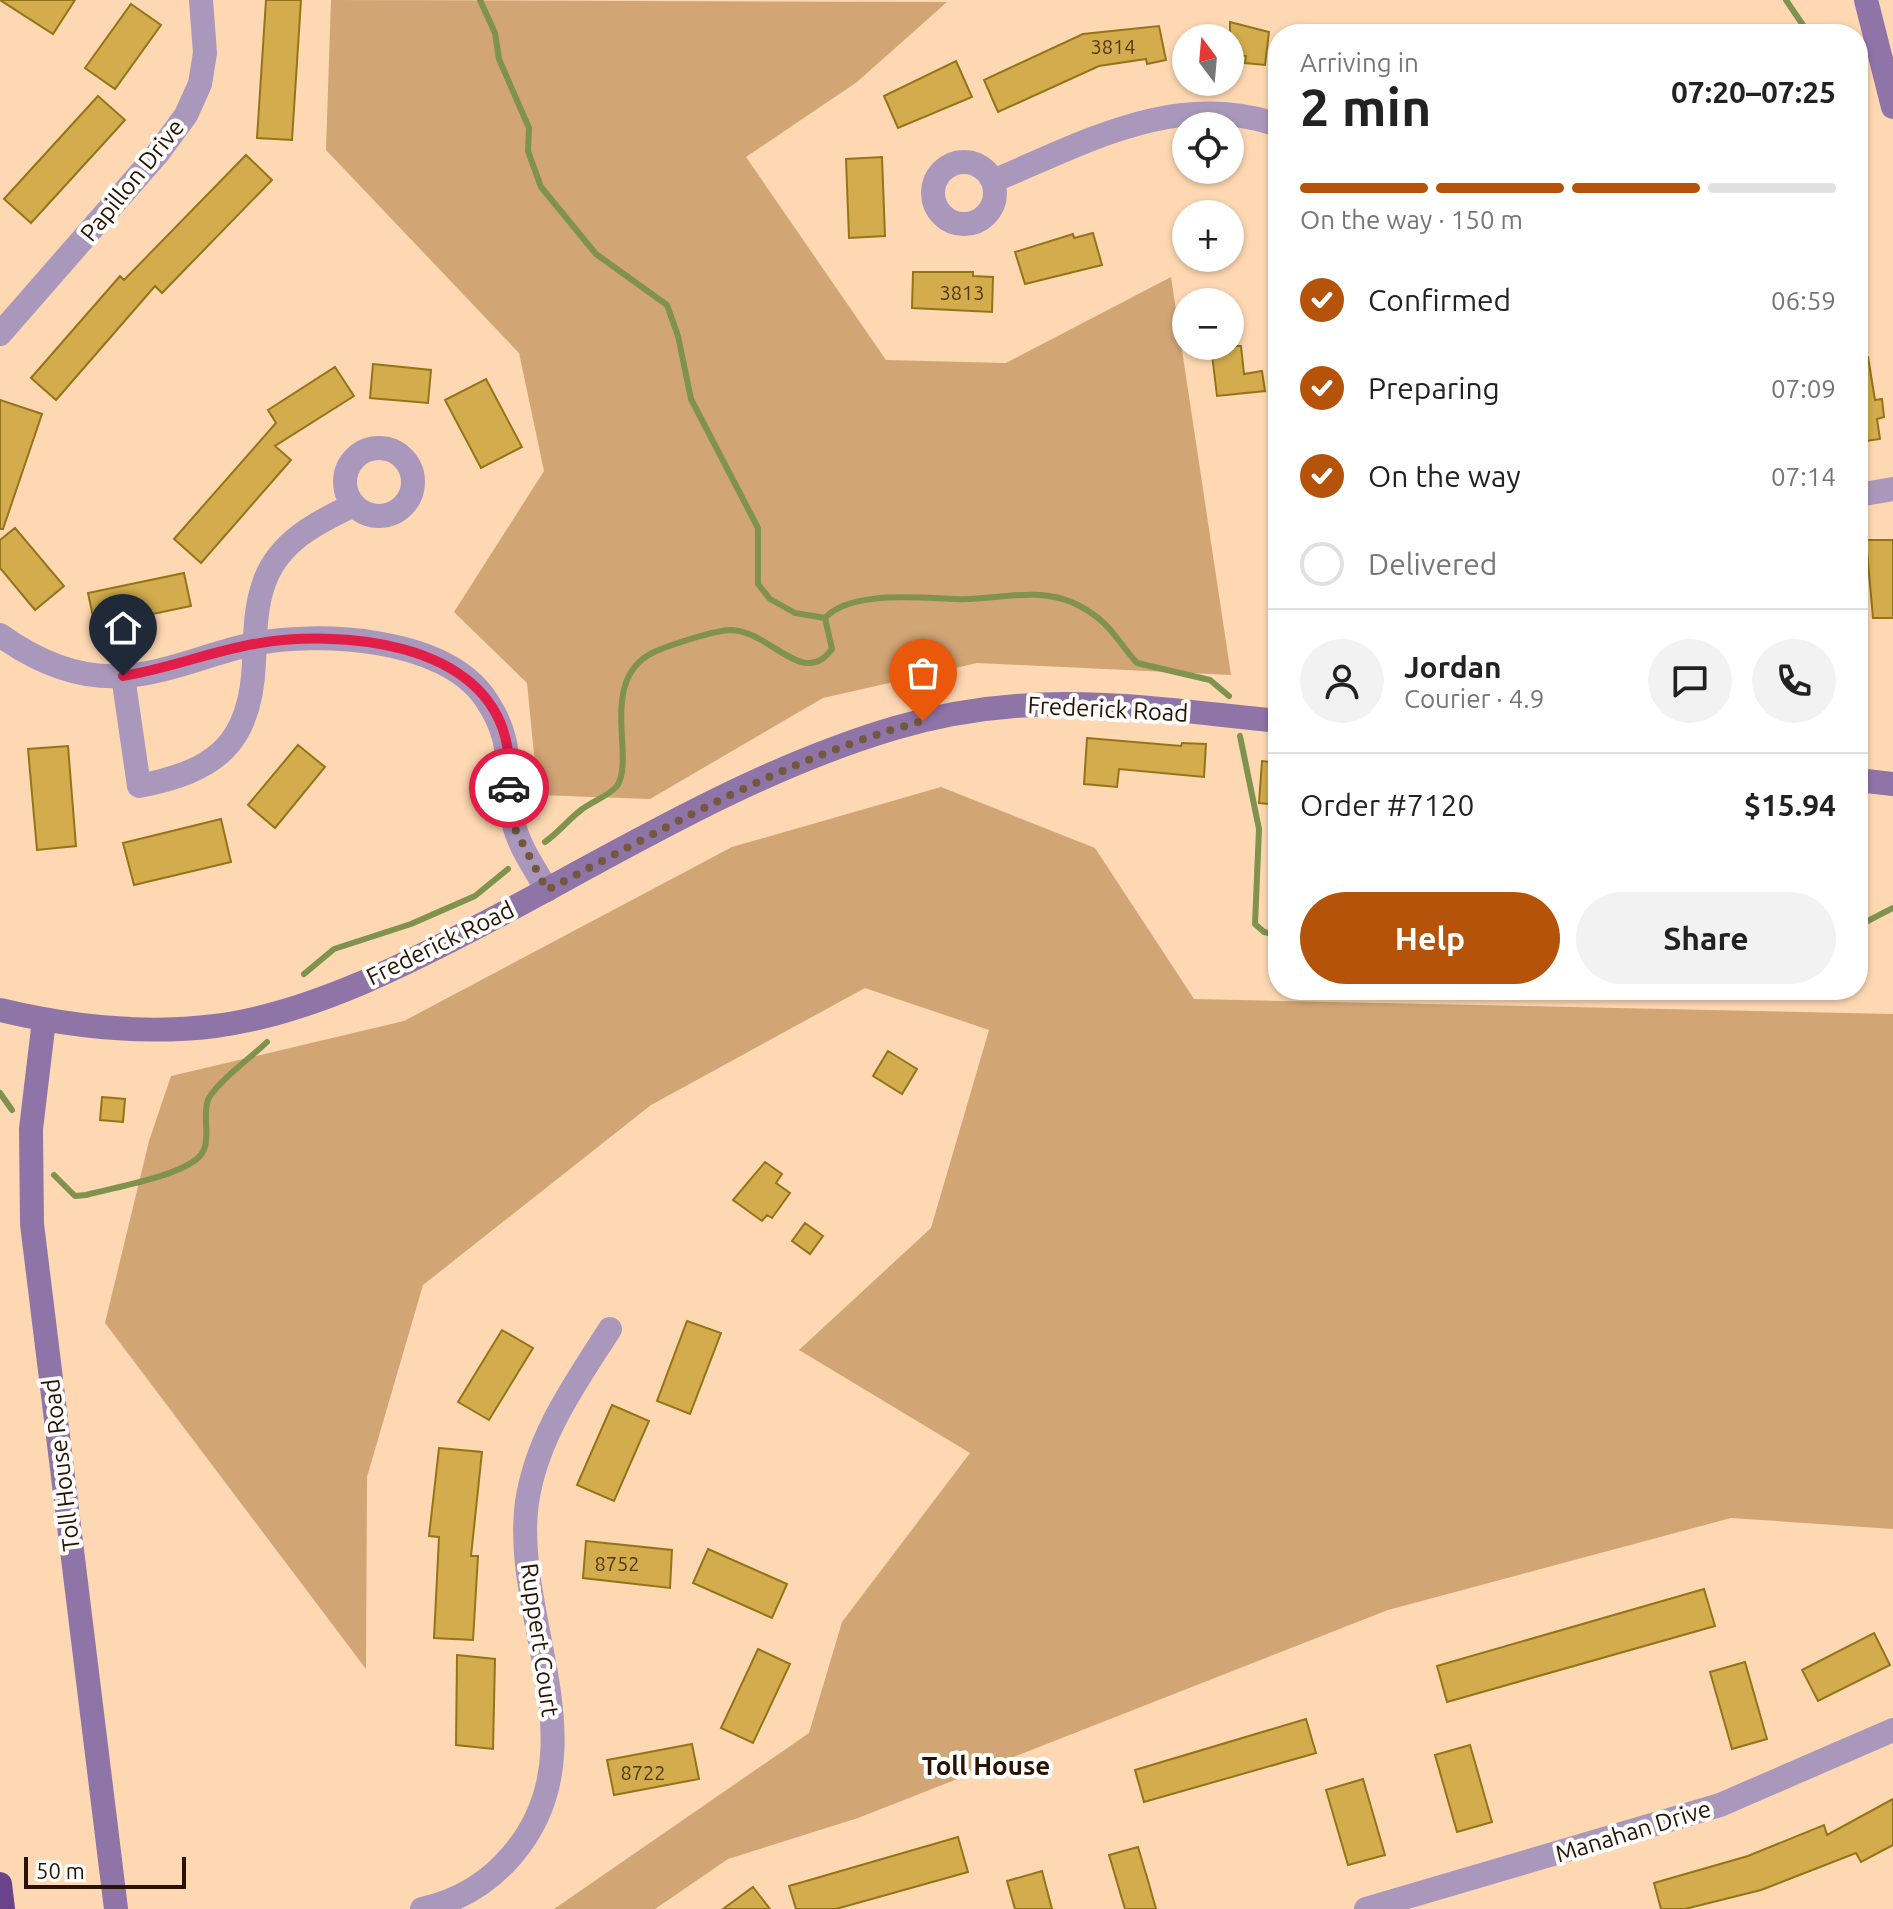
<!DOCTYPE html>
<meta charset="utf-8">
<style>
body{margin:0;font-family:Ubuntu,sans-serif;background:#f2f2f2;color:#222;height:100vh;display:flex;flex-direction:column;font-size:30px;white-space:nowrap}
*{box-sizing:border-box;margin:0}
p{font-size:26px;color:#767676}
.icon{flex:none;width:44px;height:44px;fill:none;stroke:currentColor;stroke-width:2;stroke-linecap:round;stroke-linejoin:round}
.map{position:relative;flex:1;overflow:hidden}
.sheet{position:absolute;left:1268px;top:24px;width:600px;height:976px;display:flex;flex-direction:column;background:#fff;border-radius:32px;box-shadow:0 2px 6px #0004}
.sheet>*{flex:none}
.needle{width:52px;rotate:344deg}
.controls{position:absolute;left:1172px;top:24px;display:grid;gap:16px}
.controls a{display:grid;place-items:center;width:72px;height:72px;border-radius:50%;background:#fff;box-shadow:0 2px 6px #0004;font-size:40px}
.scale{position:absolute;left:24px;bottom:20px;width:162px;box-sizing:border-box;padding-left:8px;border:4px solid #291300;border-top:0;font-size:22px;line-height:28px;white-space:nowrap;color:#291300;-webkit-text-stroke:6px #fff;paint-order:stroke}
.pin{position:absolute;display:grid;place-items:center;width:68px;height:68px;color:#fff;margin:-82px -34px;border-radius:50% 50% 50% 0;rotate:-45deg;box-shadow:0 0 8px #0007}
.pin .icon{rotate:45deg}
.courier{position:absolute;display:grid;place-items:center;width:80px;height:80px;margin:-40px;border:6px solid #e11d48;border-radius:50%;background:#fff;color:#222;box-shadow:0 2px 10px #0007}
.overview em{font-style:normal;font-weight:700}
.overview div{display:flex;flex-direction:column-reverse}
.overview{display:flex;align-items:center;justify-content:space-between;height:136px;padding:0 32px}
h1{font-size:52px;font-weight:700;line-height:60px}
.bar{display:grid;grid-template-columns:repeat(4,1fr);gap:12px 8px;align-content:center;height:96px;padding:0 32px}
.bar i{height:10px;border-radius:6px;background:#e0e0e0}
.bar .on{background:#b45309}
.bar p{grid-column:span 4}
.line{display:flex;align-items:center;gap:20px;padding:0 32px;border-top:2px solid #e0e0e0}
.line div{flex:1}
.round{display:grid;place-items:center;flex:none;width:84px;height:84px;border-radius:42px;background:#f2f2f2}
ol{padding:0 32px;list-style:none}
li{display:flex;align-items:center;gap:24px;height:88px}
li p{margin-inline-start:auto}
li .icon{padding:8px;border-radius:50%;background:#b45309;color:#fff;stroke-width:4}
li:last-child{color:#767676}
li i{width:44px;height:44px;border:4px solid #e0e0e0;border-radius:50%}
.primary-button{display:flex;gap:16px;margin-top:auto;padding:16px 32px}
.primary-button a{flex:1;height:92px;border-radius:48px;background:#b45309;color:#fff;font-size:32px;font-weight:700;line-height:92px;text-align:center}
.primary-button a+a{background:#f2f2f2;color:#222}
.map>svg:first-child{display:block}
.green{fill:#d2a575}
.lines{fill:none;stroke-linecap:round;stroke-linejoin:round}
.stream{stroke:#7f924e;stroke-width:6}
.building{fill:#d2ac4d;stroke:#957419;stroke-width:2}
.street{stroke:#a998bb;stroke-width:24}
.secondary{stroke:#8f74a8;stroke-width:24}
.highway{stroke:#6b438d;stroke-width:24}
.done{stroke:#74583e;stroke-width:8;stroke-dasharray:0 14.4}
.route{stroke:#e11d48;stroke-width:10}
.labels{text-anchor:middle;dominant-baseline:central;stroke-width:8;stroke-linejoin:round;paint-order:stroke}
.number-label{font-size:20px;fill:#533913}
.street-label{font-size:24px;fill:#291300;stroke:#fff}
.neighbourhood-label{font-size:26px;font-weight:bold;fill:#291300;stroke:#fff}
</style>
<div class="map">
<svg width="1893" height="1909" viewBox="0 0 1893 1909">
<rect width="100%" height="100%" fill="#fed8b2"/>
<path class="green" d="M 331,0 L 947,2 L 857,82 L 746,157 L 886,360 L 1006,363 L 1171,277 L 1231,675 L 977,663 L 823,698 L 650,799 L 538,795 L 527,683 L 454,612 L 544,471 L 519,353 L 326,150 Z
M 941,787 L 1095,848 L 1194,999 L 1893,1014 L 1893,1529 L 1731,1518 L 1388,1610 L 858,1818 L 728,1859 L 655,1909 L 554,1909 L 809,1733 L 842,1622 L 970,1453 L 799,1350 L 931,1228 L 989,1030 L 865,988 L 651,1105 L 423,1285 L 367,1477 L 366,1669 L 105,1323 L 149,1141 L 171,1076 L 404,1021 L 732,847 Z"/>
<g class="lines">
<path class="stream" d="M 480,0 L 495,33 L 499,59 L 529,128 L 528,151 L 541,187 L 596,254 L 667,305 L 678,336 L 691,399 L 758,528 L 758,584 L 770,599 L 795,613 L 825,618
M 1786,0 L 1809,34
M 1240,736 L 1259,829 L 1255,924 L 1264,932 L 1278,935
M 545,842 C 559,832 568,820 581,810 C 591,802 609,796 617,786 C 636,758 597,679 654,652 C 670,645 715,630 731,630 C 771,631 803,689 832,649 L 825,618 C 850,590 920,598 955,599 C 997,601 1036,585 1076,604 C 1111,622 1113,636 1137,663 L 1210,680 L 1229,696
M 1858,926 L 1893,908
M 304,974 L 334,949 L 411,924 L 475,896 L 508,869
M 0,1093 L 12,1110
M 54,1175 L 75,1196 L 86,1195 C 115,1187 178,1177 199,1157 C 212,1145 203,1120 207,1103 C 210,1087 252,1057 267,1042"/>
</g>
<path class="building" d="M 0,0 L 75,0 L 53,34 Z
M 266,0 L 301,0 L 292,140 L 257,138 Z
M 131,4 L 161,25 L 115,89 L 85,68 Z
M 1230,22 L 1269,32 L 1265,65 L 1245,63 L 1246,56 L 1230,54 Z
M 1159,26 L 1166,60 L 1147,64 L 1146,59 L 1099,66 L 998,112 L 984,80 L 1083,34 Z
M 956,61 L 972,97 L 898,128 L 884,96 Z
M 98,96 L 125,120 L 31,223 L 4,199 Z
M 246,155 L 272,180 L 162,293 L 155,286 L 56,400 L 31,378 L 120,276 L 124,280 Z
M 882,157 L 885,236 L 849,238 L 846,159 Z
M 1093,233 L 1102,265 L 1025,284 L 1015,252 L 1073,234 L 1074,238 Z
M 913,272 L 973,272 L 973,276 L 993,277 L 992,312 L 912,308 Z
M 1211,346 L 1241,346 L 1244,374 L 1262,371 L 1265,391 L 1217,396 Z
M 1868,357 L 1875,400 L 1882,399 L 1884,417 L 1877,419 L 1880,439 L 1858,442 L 1858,358 Z
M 373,364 L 431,370 L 428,403 L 370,398 Z
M 335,367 L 354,396 L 275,446 L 291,460 L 201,563 L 174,539 L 276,423 L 268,410 Z
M 486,379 L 522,447 L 481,468 L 445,400 Z
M 0,400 L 42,414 L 3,529 L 0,529 Z
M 15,528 L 64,586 L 35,610 L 0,568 L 0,540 Z
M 1866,540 L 1893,540 L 1893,618 L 1873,618 Z
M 184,573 L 191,606 L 95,626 L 88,593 Z
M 1087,738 L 1181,746 L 1182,743 L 1206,744 L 1204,777 L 1119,769 L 1117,787 L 1084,784 Z
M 298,745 L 325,767 L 275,828 L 248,805 Z
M 68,746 L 76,846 L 37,850 L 28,749 Z
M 1262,761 L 1278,763 L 1278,805 L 1259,803 Z
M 221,819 L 231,862 L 134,885 L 123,843 Z
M 888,1051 L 917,1069 L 902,1094 L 873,1076 Z
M 102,1097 L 125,1099 L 123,1122 L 100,1120 Z
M 765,1162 L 782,1174 L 776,1183 L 790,1193 L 772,1218 L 767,1215 L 762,1221 L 733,1200 Z
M 805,1223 L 823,1236 L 810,1254 L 792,1241 Z
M 687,1321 L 721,1333 L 690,1414 L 657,1401 Z
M 502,1330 L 533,1348 L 489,1420 L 458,1402 Z
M 612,1405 L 649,1421 L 614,1501 L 577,1485 Z
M 439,1448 L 482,1452 L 471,1556 L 478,1556 L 473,1640 L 434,1638 L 439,1537 L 429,1536 Z
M 586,1541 L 672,1550 L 670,1588 L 583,1578 Z
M 708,1549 L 787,1584 L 772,1618 L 693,1583 Z
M 1704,1589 L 1715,1626 L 1447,1702 L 1437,1666 Z
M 1874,1633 L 1890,1665 L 1818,1701 L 1802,1670 Z
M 758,1649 L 790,1664 L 753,1743 L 721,1728 Z
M 457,1655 L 495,1659 L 493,1749 L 456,1745 Z
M 1745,1662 L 1767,1739 L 1732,1749 L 1710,1672 Z
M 1306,1719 L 1316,1753 L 1144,1802 L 1135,1770 Z
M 692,1744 L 699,1779 L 614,1795 L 607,1760 Z
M 1470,1745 L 1492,1822 L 1457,1832 L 1435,1755 Z
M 1363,1779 L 1385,1855 L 1348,1865 L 1326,1790 Z
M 1893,1799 L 1893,1845 L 1861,1862 L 1856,1853 L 1761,1890 L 1685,1909 L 1661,1909 L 1654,1883 L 1748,1856 L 1824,1825 L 1827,1835 Z
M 958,1837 L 968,1872 L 836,1909 L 796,1909 L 789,1886 Z
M 1138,1847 L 1149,1884 L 1156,1909 L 1125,1909 L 1109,1855 Z
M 1042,1871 L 1052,1909 L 1015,1909 L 1007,1881 Z
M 753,1887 L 770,1909 L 723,1909 Z"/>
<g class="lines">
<path class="street" d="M933 193a31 31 0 1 1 62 0a31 31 0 1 1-62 0Z
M 993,181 C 1086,142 1176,90 1278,125
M 0,334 L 159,152 L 186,115 L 200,84 L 205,53 L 201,0
M345 482a34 34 0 1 1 68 0a34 34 0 1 1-68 0Z
M 1858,495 L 1893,489
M 0,635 C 36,661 79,679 124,676 C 168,673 210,653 253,644 C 319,631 443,637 485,698 C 520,749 500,774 514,825 C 520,848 535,869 547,890
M 123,676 L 139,786 C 216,771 251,744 254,662 C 255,636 255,608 264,583 C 278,542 317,522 354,505
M 422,1909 C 459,1901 489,1883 513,1854 C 602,1749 511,1617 527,1502 C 537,1436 575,1384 610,1329
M 1366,1909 L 1720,1805 L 1893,1730"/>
<path class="secondary" d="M 1866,0 L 1893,107
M 1858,780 L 1893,784
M 0,1010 C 71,1027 142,1035 215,1026 C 311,1014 413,961 498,916 C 625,848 756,769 895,728 C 1031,688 1141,707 1278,721
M 44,1020 L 31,1129 L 32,1224 L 116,1909"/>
<path class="highway" d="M 0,1884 L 3,1909"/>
</g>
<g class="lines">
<path class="done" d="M 509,788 L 514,827 L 547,890 C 668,827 790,756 923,721"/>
<path class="route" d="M 123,676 C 167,669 209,652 254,644 C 338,629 487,640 507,745 C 510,759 509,774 509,788"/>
</g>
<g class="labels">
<g class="number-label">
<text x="1113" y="46">3814</text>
<text x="962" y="292">3813</text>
<text x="617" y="1563">8752</text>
<text x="643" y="1772">8722</text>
</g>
<g class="street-label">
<text transform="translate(132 180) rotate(-51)">Papillon Drive</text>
<text transform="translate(1108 709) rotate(3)">Frederick Road</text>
<text transform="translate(440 943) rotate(-26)">Frederick Road</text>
<text transform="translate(61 1465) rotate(-97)">Toll House Road</text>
<text transform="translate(540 1640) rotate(82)">Ruppert Court</text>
<text transform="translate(1633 1831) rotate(-17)">Manahan Drive</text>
</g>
<g class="neighbourhood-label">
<text x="986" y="1765">Toll House</text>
</g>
</g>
</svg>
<div class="controls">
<a><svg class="needle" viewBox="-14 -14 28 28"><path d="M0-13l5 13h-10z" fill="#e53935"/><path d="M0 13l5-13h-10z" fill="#767676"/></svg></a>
<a><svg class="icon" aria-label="locate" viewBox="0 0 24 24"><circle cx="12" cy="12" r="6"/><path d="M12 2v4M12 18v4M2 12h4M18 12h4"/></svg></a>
<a>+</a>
<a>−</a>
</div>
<div class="scale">50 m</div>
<div class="pin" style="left:923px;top:721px;background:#ea580c"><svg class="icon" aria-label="bag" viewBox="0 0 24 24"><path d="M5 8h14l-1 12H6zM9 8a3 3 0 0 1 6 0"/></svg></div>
<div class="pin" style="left:123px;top:676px;background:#1f2937"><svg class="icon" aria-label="home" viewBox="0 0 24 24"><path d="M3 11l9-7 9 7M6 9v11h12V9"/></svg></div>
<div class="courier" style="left:509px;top:788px"><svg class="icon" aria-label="car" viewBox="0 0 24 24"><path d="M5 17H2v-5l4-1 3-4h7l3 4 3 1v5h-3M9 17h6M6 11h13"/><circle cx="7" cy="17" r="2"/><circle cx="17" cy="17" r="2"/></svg></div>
<section class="sheet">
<div class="overview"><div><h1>2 min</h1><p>Arriving in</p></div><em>07:20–07:25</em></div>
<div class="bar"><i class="on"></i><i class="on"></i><i class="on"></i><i></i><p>On the way · 150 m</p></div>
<ol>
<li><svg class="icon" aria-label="check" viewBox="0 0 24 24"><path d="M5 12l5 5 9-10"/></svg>Confirmed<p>06:59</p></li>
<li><svg class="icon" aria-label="check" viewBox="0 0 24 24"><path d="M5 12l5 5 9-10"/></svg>Preparing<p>07:09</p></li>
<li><svg class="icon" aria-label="check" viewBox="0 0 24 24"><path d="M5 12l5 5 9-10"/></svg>On the way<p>07:14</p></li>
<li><i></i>Delivered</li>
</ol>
<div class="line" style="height:144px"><a class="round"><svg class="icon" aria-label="person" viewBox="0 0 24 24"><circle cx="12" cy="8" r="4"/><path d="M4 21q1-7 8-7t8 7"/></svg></a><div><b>Jordan</b><p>Courier · 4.9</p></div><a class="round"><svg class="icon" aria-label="chat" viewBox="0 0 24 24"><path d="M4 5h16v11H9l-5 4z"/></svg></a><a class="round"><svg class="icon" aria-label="phone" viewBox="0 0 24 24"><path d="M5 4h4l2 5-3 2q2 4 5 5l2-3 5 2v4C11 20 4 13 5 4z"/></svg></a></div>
<div class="line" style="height:104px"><div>Order #7120</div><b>$15.94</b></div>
<div class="primary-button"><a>Help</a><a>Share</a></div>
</section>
</div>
